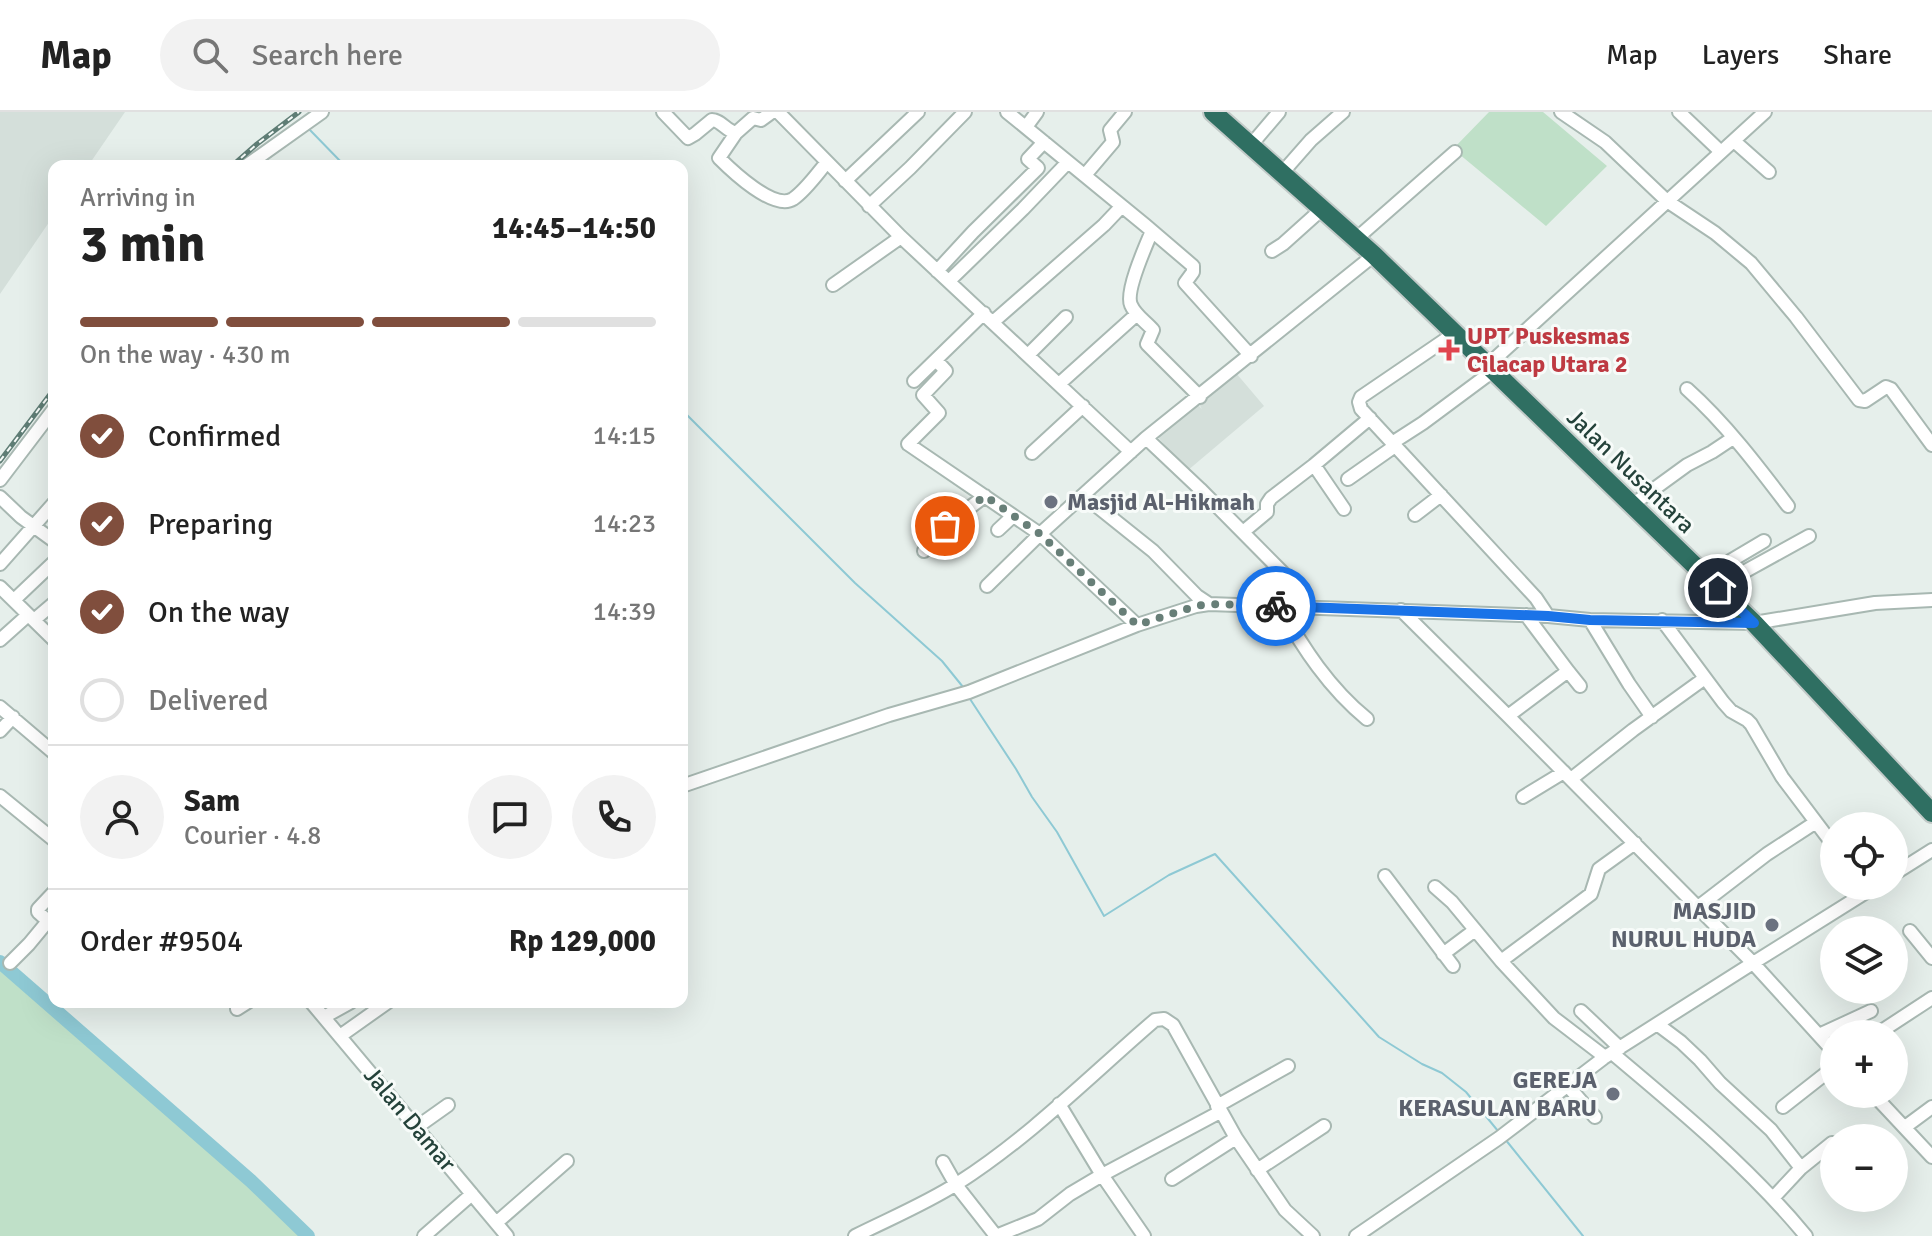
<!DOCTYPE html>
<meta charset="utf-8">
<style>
body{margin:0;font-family:Signika,sans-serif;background:#f2f2f2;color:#222;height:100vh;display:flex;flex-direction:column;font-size:30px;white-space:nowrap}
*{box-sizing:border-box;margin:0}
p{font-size:26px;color:#767676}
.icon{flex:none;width:44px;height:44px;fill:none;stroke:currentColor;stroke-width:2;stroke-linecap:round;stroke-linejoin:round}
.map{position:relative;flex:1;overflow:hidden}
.details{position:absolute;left:48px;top:48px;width:640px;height:848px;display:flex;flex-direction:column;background:#fff;border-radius:16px;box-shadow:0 8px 32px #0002}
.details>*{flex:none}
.fabs{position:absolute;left:1820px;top:700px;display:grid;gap:16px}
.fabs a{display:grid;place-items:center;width:88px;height:88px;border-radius:50%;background:#fff;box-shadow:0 8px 32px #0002;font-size:40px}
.pin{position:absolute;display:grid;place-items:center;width:68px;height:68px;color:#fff;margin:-34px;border:4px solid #fff;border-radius:50%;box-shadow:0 2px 8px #0007}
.courier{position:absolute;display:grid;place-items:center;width:80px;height:80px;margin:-40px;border:6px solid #1a73e8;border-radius:50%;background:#fff;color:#222;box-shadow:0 2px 10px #0007}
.summary em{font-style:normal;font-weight:700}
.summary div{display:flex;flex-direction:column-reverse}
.summary{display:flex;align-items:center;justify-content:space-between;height:136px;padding:0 32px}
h1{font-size:52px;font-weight:700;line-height:60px}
.bar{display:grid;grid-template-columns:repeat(4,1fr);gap:12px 8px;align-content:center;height:96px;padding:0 32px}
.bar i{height:10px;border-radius:6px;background:#e0e0e0}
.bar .active{background:#804e3d}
.bar p{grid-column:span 4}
.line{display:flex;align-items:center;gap:20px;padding:0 32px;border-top:2px solid #e0e0e0}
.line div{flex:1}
.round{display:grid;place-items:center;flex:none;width:84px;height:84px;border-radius:42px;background:#f2f2f2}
ol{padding:0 32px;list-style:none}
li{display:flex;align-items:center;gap:24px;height:88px}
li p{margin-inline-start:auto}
li .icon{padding:8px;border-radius:50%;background:#804e3d;color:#fff;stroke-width:4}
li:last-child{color:#767676}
li i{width:44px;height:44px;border:4px solid #e0e0e0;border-radius:50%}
header{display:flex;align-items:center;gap:48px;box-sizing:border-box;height:112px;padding:0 40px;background:#fff;border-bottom:2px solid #e0e0e0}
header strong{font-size:38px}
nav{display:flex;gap:44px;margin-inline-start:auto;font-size:28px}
.search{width:560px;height:72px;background:#f2f2f2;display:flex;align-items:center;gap:20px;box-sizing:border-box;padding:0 28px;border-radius:44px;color:#767676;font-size:30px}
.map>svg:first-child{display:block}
.built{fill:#d4dfda}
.green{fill:#bfe0c8}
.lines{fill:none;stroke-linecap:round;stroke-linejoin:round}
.stream{stroke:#8ec9d4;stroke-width:2}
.river{stroke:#8ec9d4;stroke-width:14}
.minor-casing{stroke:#a8b8b2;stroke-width:16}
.highway-casing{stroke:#c2cac8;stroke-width:22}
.minor{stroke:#fff;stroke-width:12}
.highway{stroke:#2f6f62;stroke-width:18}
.rail-casing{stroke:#5f7d75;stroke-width:5}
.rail{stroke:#f7fbf9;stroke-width:2;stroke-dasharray:6;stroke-linecap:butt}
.done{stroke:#687f78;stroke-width:8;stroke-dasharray:0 14.4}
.route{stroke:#1a73e8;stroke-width:10}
.health-dot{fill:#e0444e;stroke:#f7fbf9;stroke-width:3}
.worship-dot{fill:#6b7280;stroke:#f7fbf9;stroke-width:3}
.labels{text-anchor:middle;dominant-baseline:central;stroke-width:6;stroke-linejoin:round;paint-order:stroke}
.health-label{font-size:24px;font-weight:bold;fill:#be3a42;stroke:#f7fbf9;text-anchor:start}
.street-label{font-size:24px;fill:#24423a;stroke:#f7fbf9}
.worship-label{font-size:24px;font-weight:bold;fill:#5b616d;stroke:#f7fbf9;text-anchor:end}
</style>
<header>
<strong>Map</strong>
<div class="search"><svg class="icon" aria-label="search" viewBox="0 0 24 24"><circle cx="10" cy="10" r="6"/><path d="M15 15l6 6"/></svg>Search here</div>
<nav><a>Map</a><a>Layers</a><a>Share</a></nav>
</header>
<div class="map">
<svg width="1932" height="1124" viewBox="0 0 1932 1124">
<rect width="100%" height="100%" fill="#e6efeb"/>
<path class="built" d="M 0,0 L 125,0 L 88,54 L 54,54 L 54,103 L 0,182 Z
M 1236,261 L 1264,294 L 1187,359 L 1158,325 L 1197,292 L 1202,297 L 1199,292 Z"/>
<path class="green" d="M 1489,0 L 1543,0 L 1607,54 L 1546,114 L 1453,37 Z
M 0,855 L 305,1124 L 0,1124 Z"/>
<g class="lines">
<path class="stream" d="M 308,16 L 345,54
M 682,298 L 855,471 L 942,549 L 963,575
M 970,587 L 1016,657 L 1032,685 L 1057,720 L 1104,804 L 1169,763 L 1215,742 L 1379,925 L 1422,952 L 1442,961 L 1466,980 L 1498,1019
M 1505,1027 L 1583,1124"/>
<path class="river" d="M 0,850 L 251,1069 L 308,1124"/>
<defs>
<path id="minor" d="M 663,0 L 688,26 L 695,22 L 712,8 C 721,8 726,19 736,21 L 753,6 L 761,8 L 772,0
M 778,0 L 901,125 L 1131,340
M 1007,0 L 1145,113 L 1193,154 L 1193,160 L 1185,171 L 1251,244
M 1561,0 L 1605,30 L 1667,89 L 1715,121 L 1751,151 L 1796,205 L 1859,288 L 1865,289 L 1886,275 L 1891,277 L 1932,333
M 1679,0 L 1721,40
M 1026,15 L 1037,0
M 736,21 L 719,46 C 732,59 774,99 793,87 C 806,78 817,62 827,50
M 1734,29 L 1769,60
M 1251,33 L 1279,0
M 246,54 L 322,0
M 1282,61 L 1311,28 L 1343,0
M 1085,63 L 1113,30 L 1110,18 L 1125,0
M 845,69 L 918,0
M 869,94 L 910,56 L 965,0
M 1152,119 C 1146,133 1125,180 1131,193 C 1135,203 1146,210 1153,218 L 1147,232 L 1200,285
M 1356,127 L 1455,40
M 1272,139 L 1283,132 L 1322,97
M 937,159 L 973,120 L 1038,56 L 1028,47 L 1044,30
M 949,169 L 1023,97 L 1068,50
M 833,173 L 901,125
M 993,210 L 1104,113 L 1122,94
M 1455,221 L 1361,285 L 1359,290 L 1361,297 L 1536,486 L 1548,504
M 1028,243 L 1066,205
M 936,248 L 946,259 L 923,283 L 939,301 L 908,332 L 1040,422 L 987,474
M 1488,253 L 1765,0
M 914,269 L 984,201
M 1059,272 L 1137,202
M 1687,277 C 1725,311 1757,353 1788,394
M 1146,326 L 1200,377 L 1291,469 L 1306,496
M 1392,331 L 1423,311 L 1493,259
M 1032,341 L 1083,294
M 1314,353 L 1370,306
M 1348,367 L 1395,334
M 0,368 L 54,297
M 1083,383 L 1153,439 L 1197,484 L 1209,492
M 0,385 L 21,405 L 54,429
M 1632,393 L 1687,353 L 1712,340 L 1733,326
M 1415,403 L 1441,383
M 998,418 L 1013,404
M 1243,420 L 1267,400 L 1267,392 L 1271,386 L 1314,353 L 1344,397
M 924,439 L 945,414 L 985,384
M 0,452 L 54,391
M 1705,464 L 1764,429
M 0,475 L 54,528
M 1718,476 L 1742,461 L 1809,424
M 14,488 L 54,450
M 1280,495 C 1303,536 1329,576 1367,607
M 1401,498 L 1508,604 L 1753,851 L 1876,774
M 1526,503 L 1568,559
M 34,508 L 54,491
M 1590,508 L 1629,572 L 1652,605
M 1662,508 L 1723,590 L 1731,599 L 1747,608 L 1751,612 L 1782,665 L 1834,734
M 1137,513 L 1040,422 L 1146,326 L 1374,143
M 0,528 L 28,503
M 0,595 L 54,641
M 1508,604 L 1568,559 L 1580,574
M 0,619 L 13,605
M 1571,667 L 1633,618 L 1705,566
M 682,674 L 889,603 L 969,580 L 1137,513 L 1196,494 L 1209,492 L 1548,504 L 1590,508 L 1754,511 L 1875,491 L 1932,488
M 0,684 L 54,728
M 1523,685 L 1564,660
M 1894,762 L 1932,738
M 1385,764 L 1453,854
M 1435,775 L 1452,790 L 1501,849 L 1554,906 L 1605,945
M 1698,795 L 1767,742 L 1816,710
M 1910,819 L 1932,846
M 1443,842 L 1475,818
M 1501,849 L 1591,782 L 1599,757 L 1635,731
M 10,851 L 29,832 L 48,809 L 38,800 L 38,797 L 54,780
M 311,890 L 507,1124
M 237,897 L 248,890
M 1581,899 L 1620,936
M 324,905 L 351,890
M 1657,912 L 1681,930 L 1700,948 L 1720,971 L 1771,1018 L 1801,1056
M 1877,922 L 1932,886
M 1819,923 L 1871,899
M 340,924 L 388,890
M 1612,941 C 1680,998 1750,1056 1806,1124
M 1567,973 L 1595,1005
M 1873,982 L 1932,1045
M 1059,992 L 1102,1063 L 1144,1124
M 1217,994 L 1288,954
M 1783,995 L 1834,955
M 417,1015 L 448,993
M 1905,1015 L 1932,995
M 943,1050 L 956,1073 L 996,1124
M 1257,1058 L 1324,1014
M 1172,1067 L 1236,1026
M 1773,1086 L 1801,1056 L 1832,1031
M 496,1111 L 567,1049
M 424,1124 L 472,1082
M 855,1124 C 889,1107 927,1091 958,1071 C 1030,1025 1091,963 1155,908 L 1164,907 L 1173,913 L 1236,1026 L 1285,1098 L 1313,1124
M 996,1124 L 1038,1107 L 1070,1082 L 1102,1063 L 1220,1000
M 1356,1124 L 1499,1026 L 1605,945 L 1753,851 L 1834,940"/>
<path id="highway" d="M 1213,0 L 1374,143 L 1754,511 L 1932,701"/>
</defs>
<use href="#minor" class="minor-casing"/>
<use href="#highway" class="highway-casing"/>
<use href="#minor" class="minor"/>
<use href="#highway" class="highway"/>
<defs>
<path id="rail" d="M 232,54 L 257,32 L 299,0
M 0,349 L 54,277"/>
</defs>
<use href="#rail" class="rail-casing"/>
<use href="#rail" class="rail"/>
</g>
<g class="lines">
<path class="done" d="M 945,414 L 985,384 L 1040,422 L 1137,513 L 1196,494 L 1209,492 L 1276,494"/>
<path class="route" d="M 1276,494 L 1548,504 L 1590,508 L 1754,511 L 1718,476"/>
</g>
<path class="health-dot" d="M1445 226h8v8h8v8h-8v8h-8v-8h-8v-8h8z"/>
<g class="worship-dot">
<circle cx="1051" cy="390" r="8"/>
<circle cx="1772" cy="813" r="8"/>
<circle cx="1613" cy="982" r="8"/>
</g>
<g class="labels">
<g class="health-label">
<text x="1467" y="224">UPT Puskesmas<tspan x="1467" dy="28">Cilacap Utara 2</tspan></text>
</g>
<g class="street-label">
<text transform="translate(1631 359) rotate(44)">Jalan Nusantara</text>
<text transform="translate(410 1007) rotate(50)">Jalan Damar</text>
</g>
<g class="worship-label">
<text x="1067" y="390" text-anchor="start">Masjid Al-Hikmah</text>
<text x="1756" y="799">MASJID<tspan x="1756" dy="28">NURUL HUDA</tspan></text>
<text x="1597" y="968">GEREJA<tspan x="1597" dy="28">KERASULAN BARU</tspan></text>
</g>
</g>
</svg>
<div class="fabs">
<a><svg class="icon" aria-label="locate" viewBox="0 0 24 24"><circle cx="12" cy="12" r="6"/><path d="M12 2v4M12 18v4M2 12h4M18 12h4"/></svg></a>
<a><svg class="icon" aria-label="layers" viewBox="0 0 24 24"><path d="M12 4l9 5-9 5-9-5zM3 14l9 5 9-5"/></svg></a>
<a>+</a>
<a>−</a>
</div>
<div class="pin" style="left:945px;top:414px;background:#ea580c"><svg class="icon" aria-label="bag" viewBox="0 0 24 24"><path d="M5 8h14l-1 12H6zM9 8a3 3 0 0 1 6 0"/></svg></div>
<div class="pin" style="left:1718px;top:476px;background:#1f2937"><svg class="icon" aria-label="home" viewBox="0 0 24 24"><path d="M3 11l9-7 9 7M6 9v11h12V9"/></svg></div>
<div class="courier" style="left:1276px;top:494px"><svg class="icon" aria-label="bike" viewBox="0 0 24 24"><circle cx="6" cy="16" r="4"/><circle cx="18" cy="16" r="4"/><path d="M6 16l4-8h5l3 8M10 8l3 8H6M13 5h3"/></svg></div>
<section class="details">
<div class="summary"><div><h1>3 min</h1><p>Arriving in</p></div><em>14:45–14:50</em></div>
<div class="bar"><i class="active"></i><i class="active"></i><i class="active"></i><i></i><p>On the way · 430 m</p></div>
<ol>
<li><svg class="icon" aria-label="check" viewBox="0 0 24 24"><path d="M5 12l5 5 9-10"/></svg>Confirmed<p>14:15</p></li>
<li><svg class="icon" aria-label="check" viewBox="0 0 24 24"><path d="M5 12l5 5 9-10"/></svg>Preparing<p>14:23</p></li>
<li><svg class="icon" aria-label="check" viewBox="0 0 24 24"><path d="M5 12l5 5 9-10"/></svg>On the way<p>14:39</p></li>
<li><i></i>Delivered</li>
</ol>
<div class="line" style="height:144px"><a class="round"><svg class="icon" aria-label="person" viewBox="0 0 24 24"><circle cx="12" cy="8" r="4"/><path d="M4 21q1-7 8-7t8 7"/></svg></a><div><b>Sam</b><p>Courier · 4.8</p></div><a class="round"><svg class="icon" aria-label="chat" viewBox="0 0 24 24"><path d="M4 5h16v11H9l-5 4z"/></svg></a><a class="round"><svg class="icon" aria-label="phone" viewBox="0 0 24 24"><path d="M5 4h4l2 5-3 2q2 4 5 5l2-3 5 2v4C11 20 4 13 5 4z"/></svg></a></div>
<div class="line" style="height:104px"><div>Order #9504</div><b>Rp 129,000</b></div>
</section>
</div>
